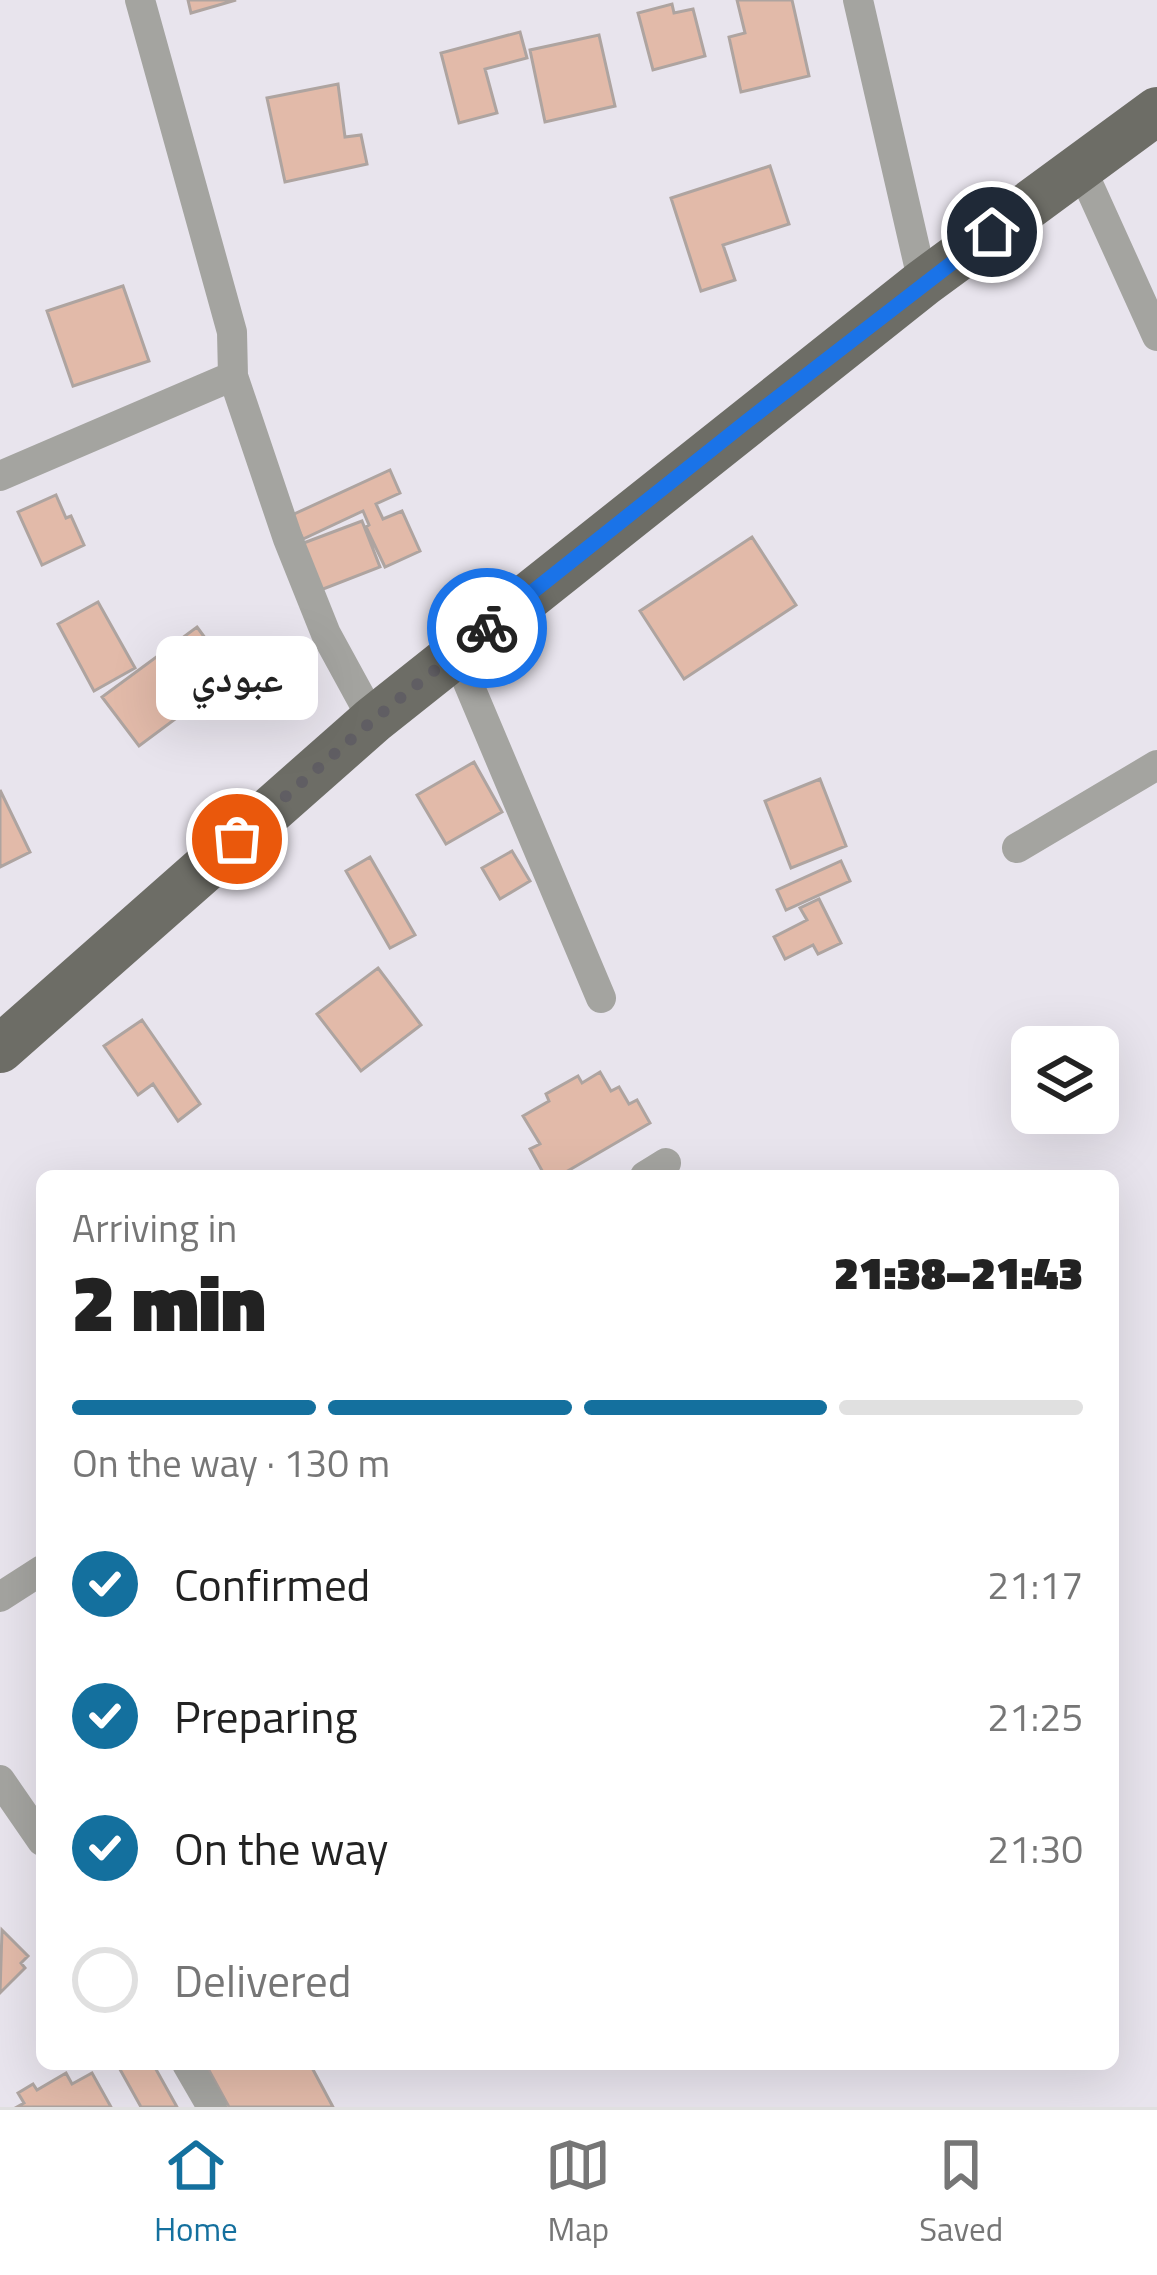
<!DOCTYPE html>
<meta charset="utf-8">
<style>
body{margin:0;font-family:"Titillium Web","Noto Naskh Arabic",sans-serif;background:#f2f2f2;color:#222;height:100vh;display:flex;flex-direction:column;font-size:45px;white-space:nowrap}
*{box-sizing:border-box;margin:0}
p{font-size:39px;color:#767676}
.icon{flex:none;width:66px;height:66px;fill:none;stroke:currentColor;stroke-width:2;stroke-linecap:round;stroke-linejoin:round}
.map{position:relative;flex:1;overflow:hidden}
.drawer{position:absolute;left:36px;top:1170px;width:1083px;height:900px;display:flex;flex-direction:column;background:#fff;border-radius:18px;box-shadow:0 12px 48px #0002}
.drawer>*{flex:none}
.buttons{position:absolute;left:1011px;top:1026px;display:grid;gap:24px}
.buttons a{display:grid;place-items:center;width:108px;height:108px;border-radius:18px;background:#fff;box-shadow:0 12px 48px #0002;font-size:60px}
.pin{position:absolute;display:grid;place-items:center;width:102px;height:102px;color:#fff;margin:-51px;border:6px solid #fff;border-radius:50%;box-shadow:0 3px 12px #0007}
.courier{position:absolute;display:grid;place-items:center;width:120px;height:120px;margin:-60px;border:9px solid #1a73e8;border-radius:50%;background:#fff;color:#222;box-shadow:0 3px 15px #0007}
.bubble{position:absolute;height:84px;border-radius:18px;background:#fff;box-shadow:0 12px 48px #0002;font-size:39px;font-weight:800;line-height:84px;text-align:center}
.head em{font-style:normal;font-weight:800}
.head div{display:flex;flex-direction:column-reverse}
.head{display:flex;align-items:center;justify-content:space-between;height:204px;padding:0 36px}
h1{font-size:78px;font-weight:800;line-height:90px}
.bar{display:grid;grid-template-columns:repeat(4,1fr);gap:18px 12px;align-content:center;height:144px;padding:0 36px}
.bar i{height:15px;border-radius:9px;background:#e0e0e0}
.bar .current{background:#14709e}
.bar p{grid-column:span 4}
ol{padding:0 36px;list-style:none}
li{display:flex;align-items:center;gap:36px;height:132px}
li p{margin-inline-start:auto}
li .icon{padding:12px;border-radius:50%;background:#14709e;color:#fff;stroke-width:4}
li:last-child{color:#767676}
li i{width:66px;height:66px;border:6px solid #e0e0e0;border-radius:50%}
.dock{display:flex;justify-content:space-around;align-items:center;height:168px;border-top:3px solid #e0e0e0;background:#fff;font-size:33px;color:#767676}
.dock a{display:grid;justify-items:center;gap:6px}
.dock .current{color:#14709e}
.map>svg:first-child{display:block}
.building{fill:#e2baa9;stroke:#aea4a0;stroke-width:3}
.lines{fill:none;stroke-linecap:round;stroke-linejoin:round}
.street{stroke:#a4a4a0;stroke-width:30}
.primary{stroke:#6d6d66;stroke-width:48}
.done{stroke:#605e63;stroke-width:12;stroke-dasharray:0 21.6}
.route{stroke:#1a73e8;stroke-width:15}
</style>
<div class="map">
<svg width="1157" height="2107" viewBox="0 0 1157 2107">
<rect width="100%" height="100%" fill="#e8e4ed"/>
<path class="building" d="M 188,0 L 236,0 L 191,13 Z
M 737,0 L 792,0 L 809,76 L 741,92 L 729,37 L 745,33 Z
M 672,4 L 674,13 L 693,9 L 705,56 L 653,70 L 638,13 Z
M 520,32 L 527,58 L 485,69 L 497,113 L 459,123 L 441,53 Z
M 599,35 L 615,106 L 545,122 L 530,50 Z
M 338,84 L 345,137 L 361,135 L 367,164 L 285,182 L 267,98 Z
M 770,166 L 789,224 L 723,245 L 735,280 L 701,291 L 671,198 Z
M 123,286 L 149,361 L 73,386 L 47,311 Z
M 390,470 L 400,493 L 376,504 L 383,519 L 402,511 L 420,551 L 385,567 L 366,527 L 369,525 L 363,511 L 303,539 L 292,515 Z
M 56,495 L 66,518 L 71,516 L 84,545 L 42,565 L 18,512 Z
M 362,521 L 380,567 L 318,591 L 301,544 Z
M 752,537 L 796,605 L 684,679 L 640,611 Z
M 98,602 L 135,668 L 94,691 L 58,624 Z
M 197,627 L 233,676 L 139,746 L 102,697 Z
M 474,762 L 502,812 L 446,844 L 417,795 Z
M 820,779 L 846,846 L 791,868 L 765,801 Z
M 0,790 L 30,852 L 0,867 Z
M 512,851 L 530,881 L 500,899 L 482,868 Z
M 370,857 L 415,935 L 390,948 L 346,871 Z
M 841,861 L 850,881 L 786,910 L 777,890 Z
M 819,899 L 841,943 L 818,954 L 813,945 L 785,959 L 774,937 L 807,920 L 800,908 Z
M 378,968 L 421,1025 L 361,1071 L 317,1014 Z
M 142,1020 L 200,1104 L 178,1121 L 153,1084 L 138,1095 L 104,1046 Z
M 600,1072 L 611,1091 L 619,1087 L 629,1104 L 637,1100 L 650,1123 L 559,1176 L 545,1176 L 530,1149 L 540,1144 L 523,1116 L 549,1101 L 546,1094 L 578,1076 L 582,1083 Z
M 2,1930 L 28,1956 L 21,1963 L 25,1968 L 0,1993 Z
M 117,2064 L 153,2064 L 177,2107 L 141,2107 Z
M 310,2064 L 333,2107 L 229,2107 L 206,2065 Z
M 66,2073 L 72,2084 L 92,2073 L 111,2107 L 17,2107 L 24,2103 L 18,2093 L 33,2084 L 37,2090 Z"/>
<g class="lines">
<path class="street" d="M 140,0 L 232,332 L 233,376 L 288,539 L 326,634 L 373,720
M 858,0 L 923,283
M 1080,166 L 1157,336
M 0,476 L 233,376
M 456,654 L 601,998
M 1017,848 L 1157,765
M 645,1176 L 666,1163
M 0,1597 L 42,1570
M 0,1780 L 42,1841
M 187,2064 L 212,2107"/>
<path class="primary" d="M 0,1049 L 373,720 L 923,283 L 1157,111"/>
</g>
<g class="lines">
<path class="done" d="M 237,839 L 373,720 L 487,628"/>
<path class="route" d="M 487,628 L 746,422 L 992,232"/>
</g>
</svg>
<div class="buttons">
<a><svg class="icon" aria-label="layers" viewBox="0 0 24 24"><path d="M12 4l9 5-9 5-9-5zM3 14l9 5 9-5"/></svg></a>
</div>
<div class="pin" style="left:237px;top:839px;background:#ea580c"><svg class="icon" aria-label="bag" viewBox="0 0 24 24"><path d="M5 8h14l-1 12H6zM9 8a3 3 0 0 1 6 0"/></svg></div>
<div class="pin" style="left:992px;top:232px;background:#1f2937"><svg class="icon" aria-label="home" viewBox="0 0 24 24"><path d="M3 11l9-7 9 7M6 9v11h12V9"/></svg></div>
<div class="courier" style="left:487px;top:628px"><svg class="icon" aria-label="bike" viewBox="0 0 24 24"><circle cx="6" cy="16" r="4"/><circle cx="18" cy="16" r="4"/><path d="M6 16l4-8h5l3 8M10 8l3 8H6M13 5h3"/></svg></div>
<div class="bubble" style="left:156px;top:636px;width:162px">عبودي</div>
<section class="drawer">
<div class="head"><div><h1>2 min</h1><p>Arriving in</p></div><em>21:38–21:43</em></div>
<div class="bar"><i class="current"></i><i class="current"></i><i class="current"></i><i></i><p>On the way · 130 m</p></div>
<ol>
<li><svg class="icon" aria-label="check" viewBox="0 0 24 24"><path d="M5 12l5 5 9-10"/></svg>Confirmed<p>21:17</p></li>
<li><svg class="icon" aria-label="check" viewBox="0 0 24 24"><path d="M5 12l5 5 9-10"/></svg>Preparing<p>21:25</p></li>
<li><svg class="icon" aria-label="check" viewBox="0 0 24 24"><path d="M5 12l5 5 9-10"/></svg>On the way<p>21:30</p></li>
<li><i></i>Delivered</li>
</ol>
</section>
</div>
<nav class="dock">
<a class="current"><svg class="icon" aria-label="home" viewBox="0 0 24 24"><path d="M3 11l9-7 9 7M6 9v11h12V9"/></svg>Home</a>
<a><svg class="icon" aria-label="map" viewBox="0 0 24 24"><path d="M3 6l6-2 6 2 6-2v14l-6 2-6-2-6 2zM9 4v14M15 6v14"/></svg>Map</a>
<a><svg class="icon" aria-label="saved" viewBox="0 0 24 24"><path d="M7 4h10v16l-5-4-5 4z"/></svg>Saved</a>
</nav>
